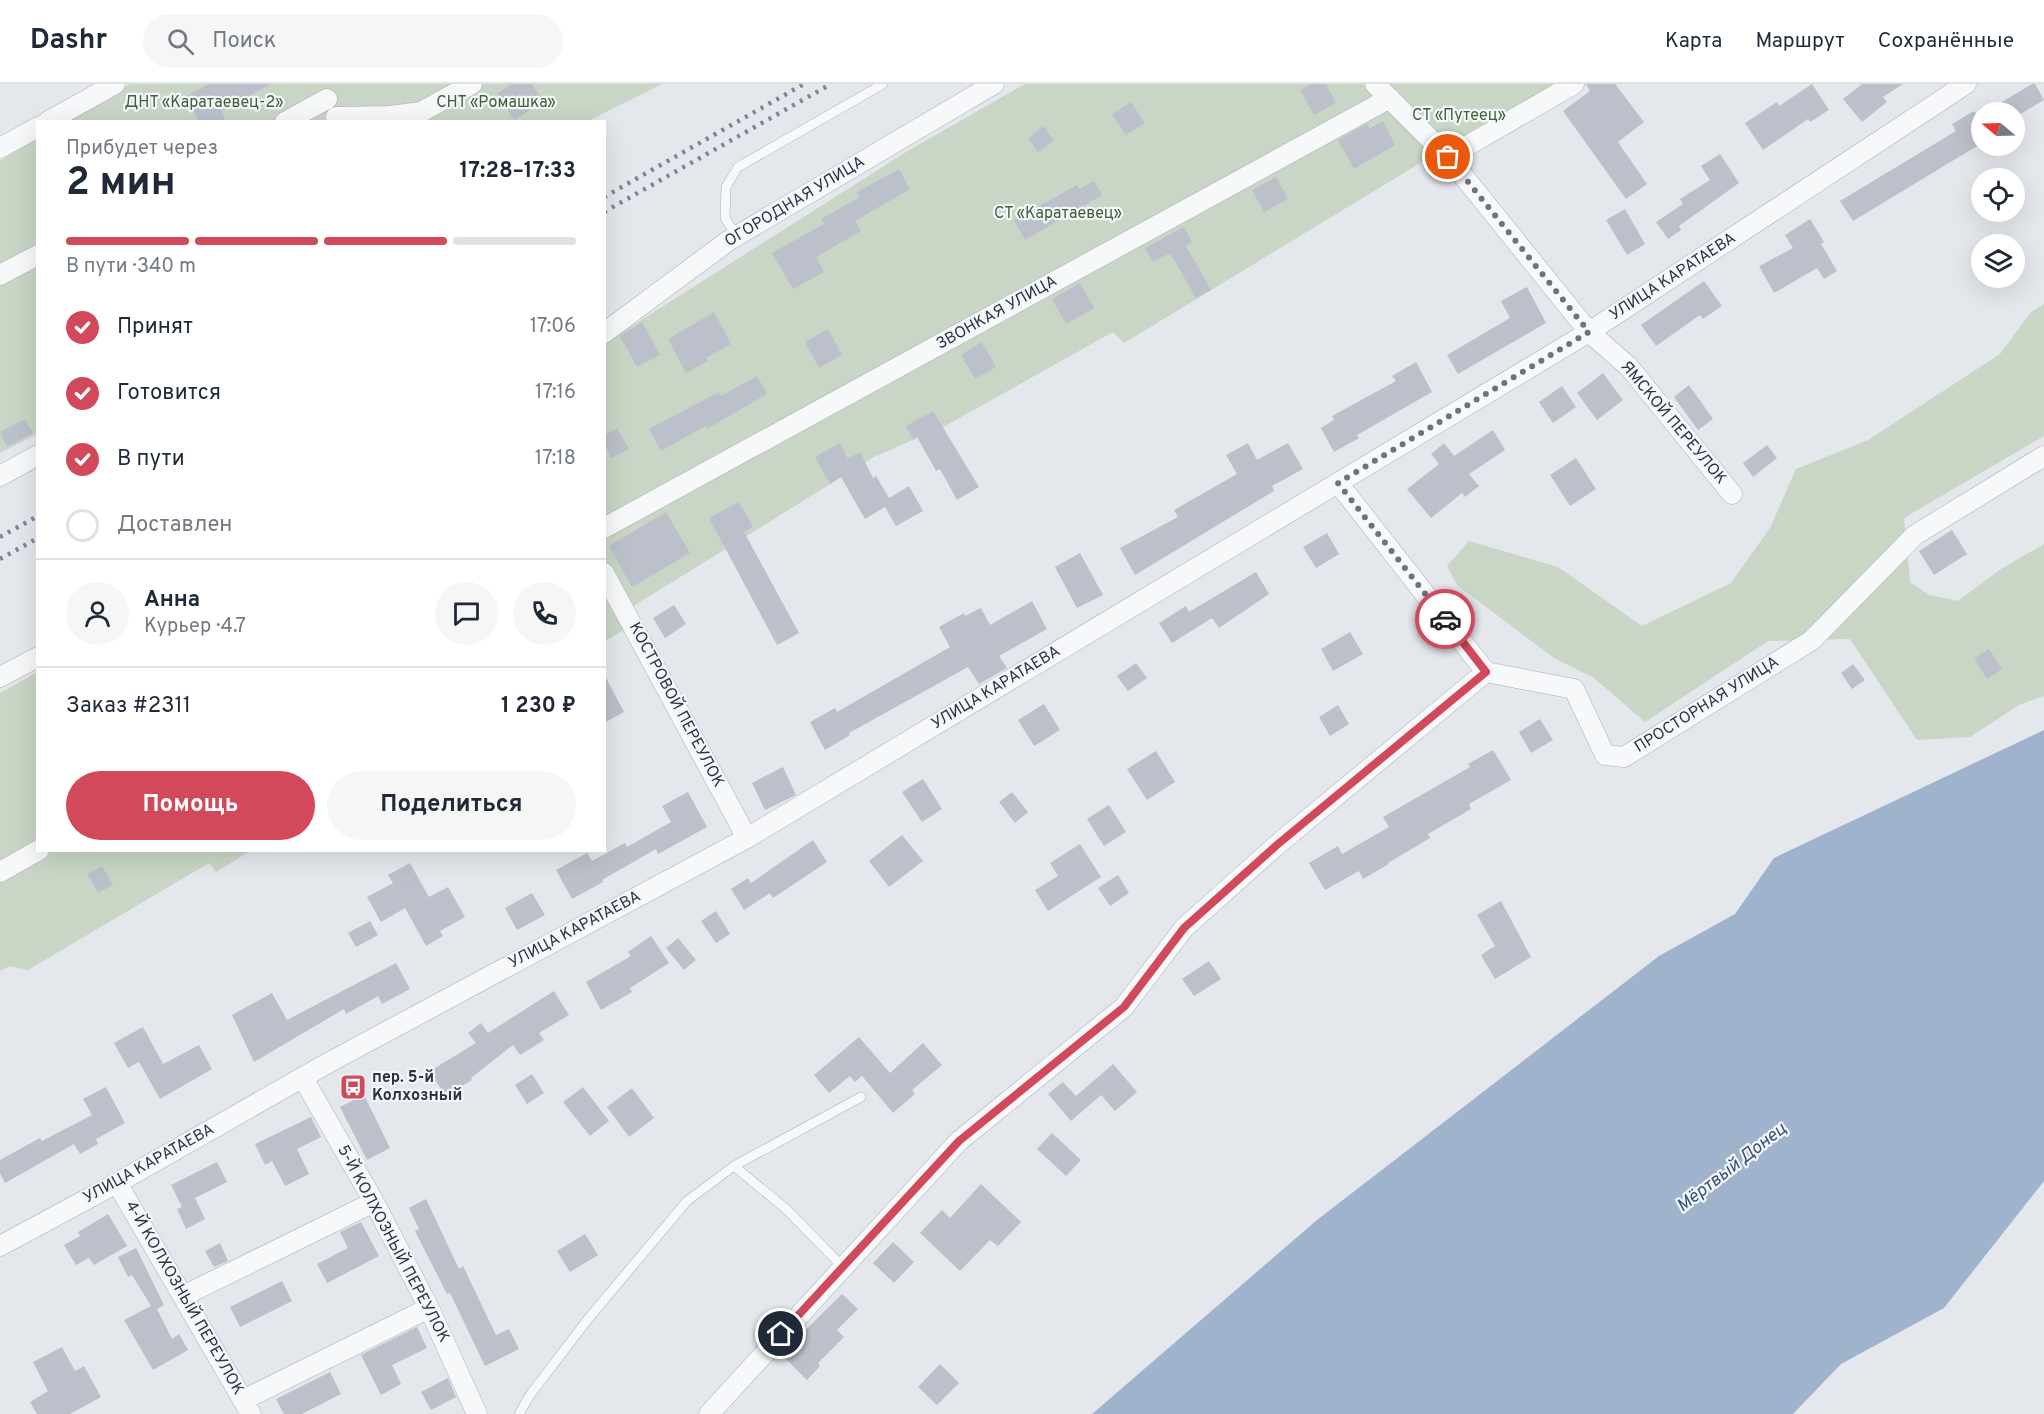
<!DOCTYPE html>
<html lang="ru">
<meta charset="utf-8">
<style>
body{margin:0;font-family:Overpass,sans-serif;background:#f6f6f7;color:#1f2937;height:100vh;display:flex;flex-direction:column;font-size:22px;white-space:nowrap}
*{box-sizing:border-box;margin:0}
p{font-size:20px;color:#747a83}
.icon{flex:none;width:33px;height:33px;fill:none;stroke:currentColor;stroke-width:2;stroke-linecap:round;stroke-linejoin:round}
.map{position:relative;flex:1;overflow:hidden}
.details{position:absolute;left:36px;top:36px;width:570px;height:732px;display:flex;flex-direction:column;background:#fff;border-radius:0px;box-shadow:0 6px 24px #0002}
.details>*{flex:none}
.needle{width:39px;rotate:289deg}
.tools{position:absolute;left:1971px;top:18px;display:grid;gap:12px}
.tools a{display:grid;place-items:center;width:54px;height:54px;border-radius:50%;background:#fff;box-shadow:0 6px 24px #0002;font-size:30px}
.pin{position:absolute;display:grid;place-items:center;width:51px;height:51px;color:#fff;margin:-26px;border:3px solid #fff;border-radius:50%;box-shadow:0 2px 6px #0007}
.courier{position:absolute;display:grid;place-items:center;width:60px;height:60px;margin:-30px;border:4px solid #d1495b;border-radius:50%;background:#fff;color:#222;box-shadow:0 2px 8px #0007}
.headline em{font-style:normal;font-weight:700}
.headline div{display:flex;flex-direction:column-reverse}
.headline{display:flex;align-items:center;justify-content:space-between;height:102px;padding:0 30px}
h1{font-size:39px;font-weight:700;line-height:45px}
.bar{display:grid;grid-template-columns:repeat(4,1fr);gap:9px 6px;align-content:center;height:72px;padding:0 30px}
.bar i{height:8px;border-radius:4px;background:#e0e1e3}
.bar .on{background:#d1495b}
.bar p{grid-column:span 4}
.line{display:flex;align-items:center;gap:15px;padding:0 30px;border-top:2px solid #e0e1e3}
.line div{flex:1}
.round{display:grid;place-items:center;flex:none;width:63px;height:63px;border-radius:32px;background:#f6f6f7}
ol{padding:0 30px;list-style:none}
li{display:flex;align-items:center;gap:18px;height:66px}
li p{margin-inline-start:auto}
li .icon{padding:6px;border-radius:50%;background:#d1495b;color:#fff;stroke-width:4}
li:last-child{color:#747a83}
li i{width:33px;height:33px;border:3px solid #e0e1e3;border-radius:50%}
.button{display:flex;gap:12px;margin-top:auto;padding:12px 30px}
.button a{flex:1;height:69px;border-radius:36px;background:#d1495b;color:#fff;font-size:24px;font-weight:700;line-height:69px;text-align:center}
.button a+a{background:#f6f6f7;color:#1f2937}
header{display:flex;align-items:center;gap:36px;box-sizing:border-box;height:84px;padding:0 30px;background:#fff;border-bottom:2px solid #e0e1e3}
header strong{font-size:28px}
nav{display:flex;gap:33px;margin-inline-start:auto;font-size:21px}
.search{width:420px;height:54px;background:#f6f6f7;display:flex;align-items:center;gap:15px;box-sizing:border-box;padding:0 21px;border-radius:33px;color:#747a83;font-size:22px}
.map>svg:first-child{display:block}
.green{fill:#c9d6c5}
.water{fill:#9fb4cc}
.building{fill:#bbc0ca}
.lines{fill:none;stroke-linecap:round;stroke-linejoin:round}
.service-casing{stroke:#a9aeb7;stroke-width:10}
.minor-casing{stroke:#a9aeb7;stroke-width:21}
.service{stroke:#f7f8fa;stroke-width:9}
.minor{stroke:#f7f8fa;stroke-width:20}
.rail{stroke:#7d8696;stroke-width:4.5;stroke-dasharray:3 6;stroke-linecap:butt}
.done{stroke:#6c737f;stroke-width:6;stroke-dasharray:0 10.8}
.route{stroke:#d1495b;stroke-width:8}
.labels{text-anchor:middle;dominant-baseline:central;stroke-width:4.5;stroke-linejoin:round;paint-order:stroke}
.park-label{font-size:16px;fill:#3f6138;stroke:#f4f6f9}
.street-label{font-size:16px;fill:#2b3445;stroke:#f4f6f9}
.poi-label{font-size:16px;font-weight:bold;fill:#2b3445;stroke:#f4f6f9;text-anchor:start}
.water-label{font-size:18px;font-style:italic;fill:#34527a;stroke:#f4f6f9}
</style>
<header>
<strong>Dashr</strong>
<div class="search"><svg class="icon" aria-label="search" viewBox="0 0 24 24"><circle cx="10" cy="10" r="6"/><path d="M15 15l6 6"/></svg>Поиск</div>
<nav><a>Карта</a><a>Маршрут</a><a>Сохранённые</a></nav>
</header>
<div class="map">
<svg width="2044" height="1330" viewBox="0 0 2044 1330">
<rect width="100%" height="100%" fill="#e4e7ec"/>
<path class="green" d="M 130,0 L 662,0 L 588,37 L 66,38 Z
M 1025,0 L 1568,0 L 1470,72 L 1461,64 L 1445,64 L 1124,259 L 1113,248 L 945,342 L 874,373 L 627,526 L 634,540 L 605,557 L 605,259 L 906,68 Z
M 37,55 L 37,350 L 0,369 L 0,77 Z
M 2044,220 L 2044,352 L 1904,434 L 1910,498 L 1929,511 L 1958,517 L 2001,485 L 2044,460 L 2044,612 L 2019,621 L 1970,653 L 1917,656 L 1850,555 L 1768,557 L 1645,638 L 1594,594 L 1554,574 L 1457,501 L 1447,482 L 1469,457 L 1558,483 L 1642,542 L 1731,499 L 1770,444 L 1796,385 L 1868,356 L 2000,270 L 2031,228 Z
M 37,588 L 38,766 L 250,767 L 216,788 L 209,779 L 28,886 L 10,882 L 0,887 L 0,609 Z"/>
<path class="water" d="M 2044,646 L 2044,1097 L 1944,1224 L 1841,1280 L 1793,1330 L 1092,1330 L 1317,1136 L 1659,872 L 1735,830 L 1774,774 Z"/>
<path class="building" d="M 209,0 L 271,0 L 221,27 L 226,38 L 199,38 L 186,12 Z
M 512,0 L 532,0 L 543,18 L 514,36 L 497,9 Z
M 1311,0 L 1326,0 L 1336,19 L 1314,31 L 1300,6 Z
M 1586,0 L 1615,0 L 1644,38 L 1618,58 L 1647,100 L 1626,115 L 1563,27 L 1590,7 Z
M 1812,0 L 1829,26 L 1810,38 L 1808,35 L 1763,66 L 1745,39 L 1777,18 L 1779,22 Z
M 1862,0 L 1903,0 L 1883,13 L 1887,18 L 1862,38 L 1843,15 Z
M 2032,0 L 2035,0 L 2044,16 L 2017,32 L 2015,28 L 1985,28 Z
M 1131,18 L 1145,39 L 1126,51 L 1112,30 Z
M 1974,27 L 1976,30 L 1982,27 L 1982,59 L 1853,137 L 1840,117 L 1956,47 L 1952,40 Z
M 1383,37 L 1395,61 L 1354,85 L 1338,56 L 1367,40 L 1369,45 Z
M 1043,42 L 1054,56 L 1038,68 L 1028,54 Z
M 1720,70 L 1739,99 L 1679,142 L 1681,146 L 1668,155 L 1656,138 L 1683,120 L 1680,115 L 1710,96 L 1701,82 Z
M 899,85 L 910,105 L 855,137 L 861,147 L 816,173 L 824,188 L 793,205 L 772,169 L 824,140 L 821,135 L 860,113 L 857,108 Z
M 1276,93 L 1288,115 L 1264,128 L 1252,106 Z
M 1094,97 L 1102,111 L 1025,156 L 1014,136 L 1077,101 L 1079,105 Z
M 1625,125 L 1645,160 L 1627,171 L 1606,136 Z
M 1810,135 L 1824,158 L 1821,160 L 1837,187 L 1824,195 L 1817,184 L 1774,209 L 1759,182 L 1793,164 L 1785,151 Z
M 1184,143 L 1192,158 L 1186,162 L 1211,206 L 1196,214 L 1170,169 L 1153,178 L 1145,164 Z
M 1704,197 L 1722,222 L 1703,235 L 1700,231 L 1656,262 L 1641,241 Z
M 1080,199 L 1094,224 L 1066,240 L 1052,215 Z
M 1527,203 L 1546,239 L 1458,290 L 1447,271 L 1510,234 L 1501,217 Z
M 714,228 L 731,260 L 706,274 L 708,277 L 686,289 L 668,255 Z
M 642,238 L 660,271 L 637,283 L 620,252 Z
M 828,245 L 842,271 L 819,284 L 805,258 Z
M 982,258 L 996,283 L 975,295 L 961,271 Z
M 1416,278 L 1432,308 L 1357,351 L 1359,354 L 1334,368 L 1321,344 L 1334,336 L 1332,332 L 1396,297 L 1392,292 Z
M 1603,289 L 1623,316 L 1597,336 L 1577,309 Z
M 757,292 L 767,310 L 707,345 L 705,342 L 661,367 L 649,345 L 719,308 L 721,312 Z
M 1689,301 L 1713,335 L 1698,346 L 1674,313 Z
M 1562,302 L 1576,323 L 1553,339 L 1539,318 Z
M 933,327 L 979,403 L 957,416 L 940,385 L 936,387 L 917,353 L 913,355 L 906,342 Z
M 25,335 L 33,349 L 7,363 L 0,348 Z
M 617,344 L 629,365 L 612,374 L 604,360 L 604,351 Z
M 1493,346 L 1505,366 L 1469,390 L 1479,402 L 1465,413 L 1462,409 L 1431,434 L 1407,405 L 1439,380 L 1431,370 L 1444,359 L 1454,372 Z
M 840,359 L 848,375 L 860,368 L 873,394 L 876,392 L 889,414 L 909,402 L 923,427 L 896,442 L 885,423 L 865,435 L 841,393 L 830,400 L 815,373 Z
M 1248,359 L 1257,376 L 1288,359 L 1303,385 L 1272,402 L 1274,407 L 1135,491 L 1120,464 L 1178,433 L 1174,426 L 1237,390 L 1226,371 Z
M 1767,361 L 1777,374 L 1753,393 L 1743,379 Z
M 1576,374 L 1596,405 L 1570,422 L 1550,391 Z
M 739,418 L 753,443 L 744,448 L 799,549 L 777,561 L 709,434 Z
M 666,428 L 690,469 L 632,503 L 609,462 Z
M 1952,446 L 1967,470 L 1934,491 L 1919,467 Z
M 1327,449 L 1339,470 L 1316,484 L 1303,463 Z
M 1080,469 L 1103,511 L 1077,524 L 1055,483 Z
M 1256,488 L 1269,510 L 1219,544 L 1212,534 L 1172,559 L 1159,539 L 1186,522 L 1189,528 Z
M 1032,517 L 1047,545 L 999,572 L 1007,584 L 979,600 L 968,583 L 849,649 L 850,651 L 825,666 L 810,638 L 835,624 L 837,628 L 950,563 L 939,543 L 964,529 L 965,532 L 981,524 L 990,541 Z
M 674,521 L 686,540 L 665,554 L 653,534 Z
M 1350,548 L 1363,570 L 1333,587 L 1321,565 Z
M 1989,565 L 2002,585 L 1987,595 L 1974,574 Z
M 1136,579 L 1147,594 L 1128,607 L 1117,592 Z
M 1853,580 L 1865,596 L 1852,605 L 1841,589 Z
M 604,590 L 624,628 L 604,639 Z
M 1044,620 L 1060,646 L 1034,662 L 1018,636 Z
M 1338,621 L 1349,640 L 1330,652 L 1319,633 Z
M 1540,635 L 1553,656 L 1531,669 L 1519,648 Z
M 1493,666 L 1511,696 L 1469,720 L 1471,725 L 1428,750 L 1430,754 L 1388,779 L 1389,780 L 1363,795 L 1359,787 L 1325,806 L 1309,779 L 1338,762 L 1342,770 L 1389,743 L 1383,733 L 1470,683 L 1468,680 Z
M 1156,667 L 1175,698 L 1147,716 L 1127,685 Z
M 783,683 L 796,711 L 765,726 L 752,699 Z
M 923,695 L 942,725 L 922,738 L 902,708 Z
M 688,708 L 707,743 L 658,770 L 656,765 L 602,796 L 603,798 L 572,815 L 556,786 L 587,769 L 592,777 L 625,759 L 627,763 L 671,738 L 662,722 Z
M 1012,708 L 1028,728 L 1015,739 L 999,718 Z
M 1109,721 L 1126,748 L 1104,762 L 1087,735 Z
M 902,751 L 923,777 L 889,803 L 869,777 Z
M 813,756 L 827,778 L 773,814 L 770,809 L 744,826 L 731,805 L 748,794 L 751,799 Z
M 1080,760 L 1101,793 L 1048,827 L 1035,806 L 1058,792 L 1050,779 Z
M 410,779 L 429,813 L 448,803 L 465,833 L 440,847 L 443,852 L 426,862 L 405,824 L 381,838 L 367,813 L 393,799 L 388,791 Z
M 102,782 L 113,801 L 98,809 L 87,790 Z
M 1118,791 L 1129,809 L 1110,822 L 1098,804 Z
M 532,809 L 545,831 L 517,846 L 505,824 Z
M 1501,817 L 1531,873 L 1495,895 L 1481,871 L 1495,862 L 1477,831 Z
M 716,827 L 730,850 L 716,859 L 701,837 Z
M 370,837 L 378,851 L 356,863 L 348,849 Z
M 651,852 L 669,879 L 630,904 L 632,908 L 601,926 L 586,898 L 631,872 L 628,868 Z
M 678,854 L 696,876 L 684,886 L 666,864 Z
M 1209,877 L 1221,895 L 1194,912 L 1182,895 Z
M 396,879 L 410,905 L 382,920 L 378,912 L 346,930 L 344,925 L 254,978 L 232,931 L 272,909 L 287,936 Z
M 554,907 L 569,931 L 539,949 L 544,956 L 520,971 L 513,961 L 471,994 L 472,996 L 445,1012 L 430,987 L 476,959 L 468,949 L 481,939 L 488,949 Z
M 143,943 L 163,980 L 199,961 L 212,985 L 160,1015 L 139,978 L 128,984 L 114,959 Z
M 859,953 L 890,989 L 923,959 L 942,981 L 912,1006 L 915,1010 L 893,1029 L 862,992 L 855,998 L 850,992 L 829,1009 L 814,991 Z
M 1113,980 L 1137,1008 L 1115,1027 L 1101,1011 L 1071,1037 L 1048,1010 L 1063,998 L 1076,1012 Z
M 532,990 L 544,1009 L 527,1020 L 515,1001 Z
M 106,1003 L 125,1039 L 96,1055 L 98,1060 L 80,1070 L 74,1060 L 5,1099 L 0,1089 L 0,1076 L 40,1054 L 42,1057 L 92,1031 L 83,1015 Z
M 583,1003 L 609,1037 L 590,1052 L 563,1018 Z
M 632,1004 L 654,1034 L 629,1053 L 607,1023 Z
M 364,1011 L 390,1064 L 367,1076 L 340,1023 Z
M 311,1033 L 321,1053 L 297,1065 L 309,1090 L 285,1102 L 272,1077 L 265,1081 L 255,1060 Z
M 1052,1049 L 1081,1076 L 1066,1092 L 1037,1065 Z
M 217,1078 L 227,1098 L 195,1114 L 205,1135 L 186,1145 L 177,1125 L 182,1123 L 171,1101 Z
M 981,1100 L 1021,1138 L 998,1162 L 990,1156 L 960,1187 L 920,1149 L 942,1126 L 950,1134 Z
M 426,1115 L 459,1185 L 463,1182 L 496,1251 L 509,1245 L 519,1265 L 485,1282 L 450,1209 L 447,1210 L 415,1147 L 419,1145 L 409,1124 Z
M 108,1130 L 127,1162 L 94,1181 L 89,1174 L 76,1181 L 64,1161 L 80,1152 L 78,1148 Z
M 361,1138 L 379,1172 L 327,1199 L 317,1180 L 348,1164 L 340,1148 Z
M 585,1150 L 598,1171 L 570,1188 L 557,1167 Z
M 893,1158 L 914,1178 L 894,1199 L 873,1179 Z
M 220,1159 L 228,1177 L 214,1183 L 205,1167 Z
M 136,1164 L 164,1221 L 157,1225 L 172,1255 L 179,1250 L 188,1266 L 153,1286 L 124,1236 L 151,1222 L 132,1191 L 128,1193 L 118,1173 Z
M 282,1197 L 292,1217 L 240,1243 L 230,1223 Z
M 842,1210 L 858,1225 L 837,1246 L 844,1253 L 818,1279 L 820,1282 L 807,1296 L 781,1270 Z
M 417,1243 L 427,1264 L 392,1281 L 401,1300 L 381,1311 L 361,1271 Z
M 62,1263 L 75,1287 L 84,1282 L 101,1313 L 70,1330 L 37,1330 L 30,1318 L 48,1307 L 33,1278 Z
M 940,1280 L 959,1299 L 937,1321 L 918,1303 Z
M 330,1288 L 341,1310 L 302,1330 L 284,1330 L 276,1315 Z
M 448,1294 L 456,1313 L 431,1326 L 421,1308 Z"/>
<g class="lines">
<defs>
<path id="service" d="M 736,152 L 725,134 L 726,103 L 738,83 L 883,0
M 734,1082 L 786,1125 L 843,1183
M 519,1330 L 530,1311 L 588,1235 L 687,1117 L 734,1082 L 861,1013"/>
<path id="minor" d="M 1375,0 L 1448,73 L 1589,248 L 1629,283 L 1732,410
M 336,33 L 390,32 L 421,28 L 472,0
M 47,38 L 115,0
M 285,38 L 327,15
M 0,64 L 38,43
M 1448,73 L 1574,0
M 0,191 L 38,171
M 604,249 L 728,157 L 994,0
M 0,392 L 38,371
M 1338,399 L 1486,588
M 604,444 L 1390,14
M 604,489 L 747,754
M 0,593 L 38,573
M 0,788 L 39,766
M 303,994 L 374,1118 L 429,1224 L 477,1330
M 117,1099 L 251,1330
M 0,1162 L 117,1099 L 328,979 L 747,754 L 1589,248 L 1966,0
M 183,1212 L 374,1118
M 243,1316 L 429,1224
M 709,1330 L 959,1057 L 1124,923 L 1184,844 L 1278,760 L 1486,588 L 1574,605 L 1605,671 L 1624,673 L 1812,556 L 1915,451 L 2044,372"/>
</defs>
<use href="#service" class="service-casing"/>
<use href="#minor" class="minor-casing"/>
<use href="#service" class="service"/>
<use href="#minor" class="minor"/>
<path class="rail" d="M 604,113 L 804,0
M 604,128 L 831,0
M 0,453 L 38,432
M 0,475 L 38,454"/>
</g>
<g class="lines">
<path class="done" d="M 1445,535 L 1338,399 L 1589,248 L 1448,73"/>
<path class="route" d="M 781,1250 L 959,1057 L 1124,923 L 1184,844 L 1278,760 L 1486,588 L 1445,535"/>
</g>
<defs>
<symbol id="bus-square" viewBox="-11 -11 22 22"><rect x="-9" y="-9" width="18" height="18" rx="4" fill="#d1495b" stroke="#f4f6f9"/><path d="M-5-6H5V4H4V6H2V4H-2V6H-4V4H-5ZM-3.5-4V0h7V-4ZM-3.5 1.2v1.5H-2V1.2ZM2 1.2v1.5H3.5V1.2Z" fill="#fff"/></symbol>
</defs>
<g fill-rule="evenodd">
<use href="#bus-square" x="338" y="988" width="30" height="30"/>
</g>
<g class="labels">
<g class="park-label">
<text x="204" y="19">ДНТ «Каратаевец-2»</text>
<text x="496" y="19">СНТ «Ромашка»</text>
<text x="1459" y="32">СТ «Путеец»</text>
<text x="1058" y="130">СТ «Каратаевец»</text>
</g>
<g class="street-label">
<text transform="translate(795 118) rotate(-31)">ОГОРОДНАЯ УЛИЦА</text>
<text transform="translate(1673 193) rotate(-33)">УЛИЦА КАРАТАЕВА</text>
<text transform="translate(997 229) rotate(-29)">ЗВОНКАЯ УЛИЦА</text>
<text transform="translate(1673 339) rotate(50)">ЯМСКОЙ ПЕРЕУЛОК</text>
<text transform="translate(996 604) rotate(-31)">УЛИЦА КАРАТАЕВА</text>
<text transform="translate(676 621) rotate(62)">КОСТРОВОЙ ПЕРЕУЛОК</text>
<text transform="translate(1707 621) rotate(-32)">ПРОСТОРНАЯ УЛИЦА</text>
<text transform="translate(575 846) rotate(-28)">УЛИЦА КАРАТАЕВА</text>
<text transform="translate(149 1080) rotate(-29)">УЛИЦА КАРАТАЕВА</text>
<text transform="translate(393 1160) rotate(62)">5-Й КОЛХОЗНЫЙ ПЕРЕУЛОК</text>
<text transform="translate(184 1214) rotate(60)">4-Й КОЛХОЗНЫЙ ПЕРЕУЛОК</text>
</g>
<g class="poi-label">
<text x="372" y="994">пер. 5-й<tspan x="372" dy="18">Колхозный</tspan></text>
</g>
<g class="water-label">
<text transform="translate(1732 1084) rotate(-38)">Мёртвый Донец</text>
</g>
</g>
</svg>
<div class="tools">
<a><svg class="needle" viewBox="-14 -14 28 28"><path d="M0-13l5 13h-10z" fill="#e53935"/><path d="M0 13l5-13h-10z" fill="#747a83"/></svg></a>
<a><svg class="icon" aria-label="locate" viewBox="0 0 24 24"><circle cx="12" cy="12" r="6"/><path d="M12 2v4M12 18v4M2 12h4M18 12h4"/></svg></a>
<a><svg class="icon" aria-label="layers" viewBox="0 0 24 24"><path d="M12 4l9 5-9 5-9-5zM3 14l9 5 9-5"/></svg></a>
</div>
<div class="pin" style="left:1448px;top:73px;background:#ea580c"><svg class="icon" aria-label="bag" viewBox="0 0 24 24"><path d="M5 8h14l-1 12H6zM9 8a3 3 0 0 1 6 0"/></svg></div>
<div class="pin" style="left:781px;top:1250px;background:#1f2937"><svg class="icon" aria-label="home" viewBox="0 0 24 24"><path d="M3 11l9-7 9 7M6 9v11h12V9"/></svg></div>
<div class="courier" style="left:1445px;top:535px"><svg class="icon" aria-label="car" viewBox="0 0 24 24"><path d="M5 17H2v-5l4-1 3-4h7l3 4 3 1v5h-3M9 17h6M6 11h13"/><circle cx="7" cy="17" r="2"/><circle cx="17" cy="17" r="2"/></svg></div>
<section class="details">
<div class="headline"><div><h1>2 мин</h1><p>Прибудет через</p></div><em>17:28–17:33</em></div>
<div class="bar"><i class="on"></i><i class="on"></i><i class="on"></i><i></i><p>В пути · 340 m</p></div>
<ol>
<li><svg class="icon" aria-label="check" viewBox="0 0 24 24"><path d="M5 12l5 5 9-10"/></svg>Принят<p>17:06</p></li>
<li><svg class="icon" aria-label="check" viewBox="0 0 24 24"><path d="M5 12l5 5 9-10"/></svg>Готовится<p>17:16</p></li>
<li><svg class="icon" aria-label="check" viewBox="0 0 24 24"><path d="M5 12l5 5 9-10"/></svg>В пути<p>17:18</p></li>
<li><i></i>Доставлен</li>
</ol>
<div class="line" style="height:108px"><a class="round"><svg class="icon" aria-label="person" viewBox="0 0 24 24"><circle cx="12" cy="8" r="4"/><path d="M4 21q1-7 8-7t8 7"/></svg></a><div><b>Анна</b><p>Курьер · 4.7</p></div><a class="round"><svg class="icon" aria-label="chat" viewBox="0 0 24 24"><path d="M4 5h16v11H9l-5 4z"/></svg></a><a class="round"><svg class="icon" aria-label="phone" viewBox="0 0 24 24"><path d="M5 4h4l2 5-3 2q2 4 5 5l2-3 5 2v4C11 20 4 13 5 4z"/></svg></a></div>
<div class="line" style="height:78px"><div>Заказ #2311</div><b>1 230 ₽</b></div>
<div class="button"><a>Помощь</a><a>Поделиться</a></div>
</section>
</div>
